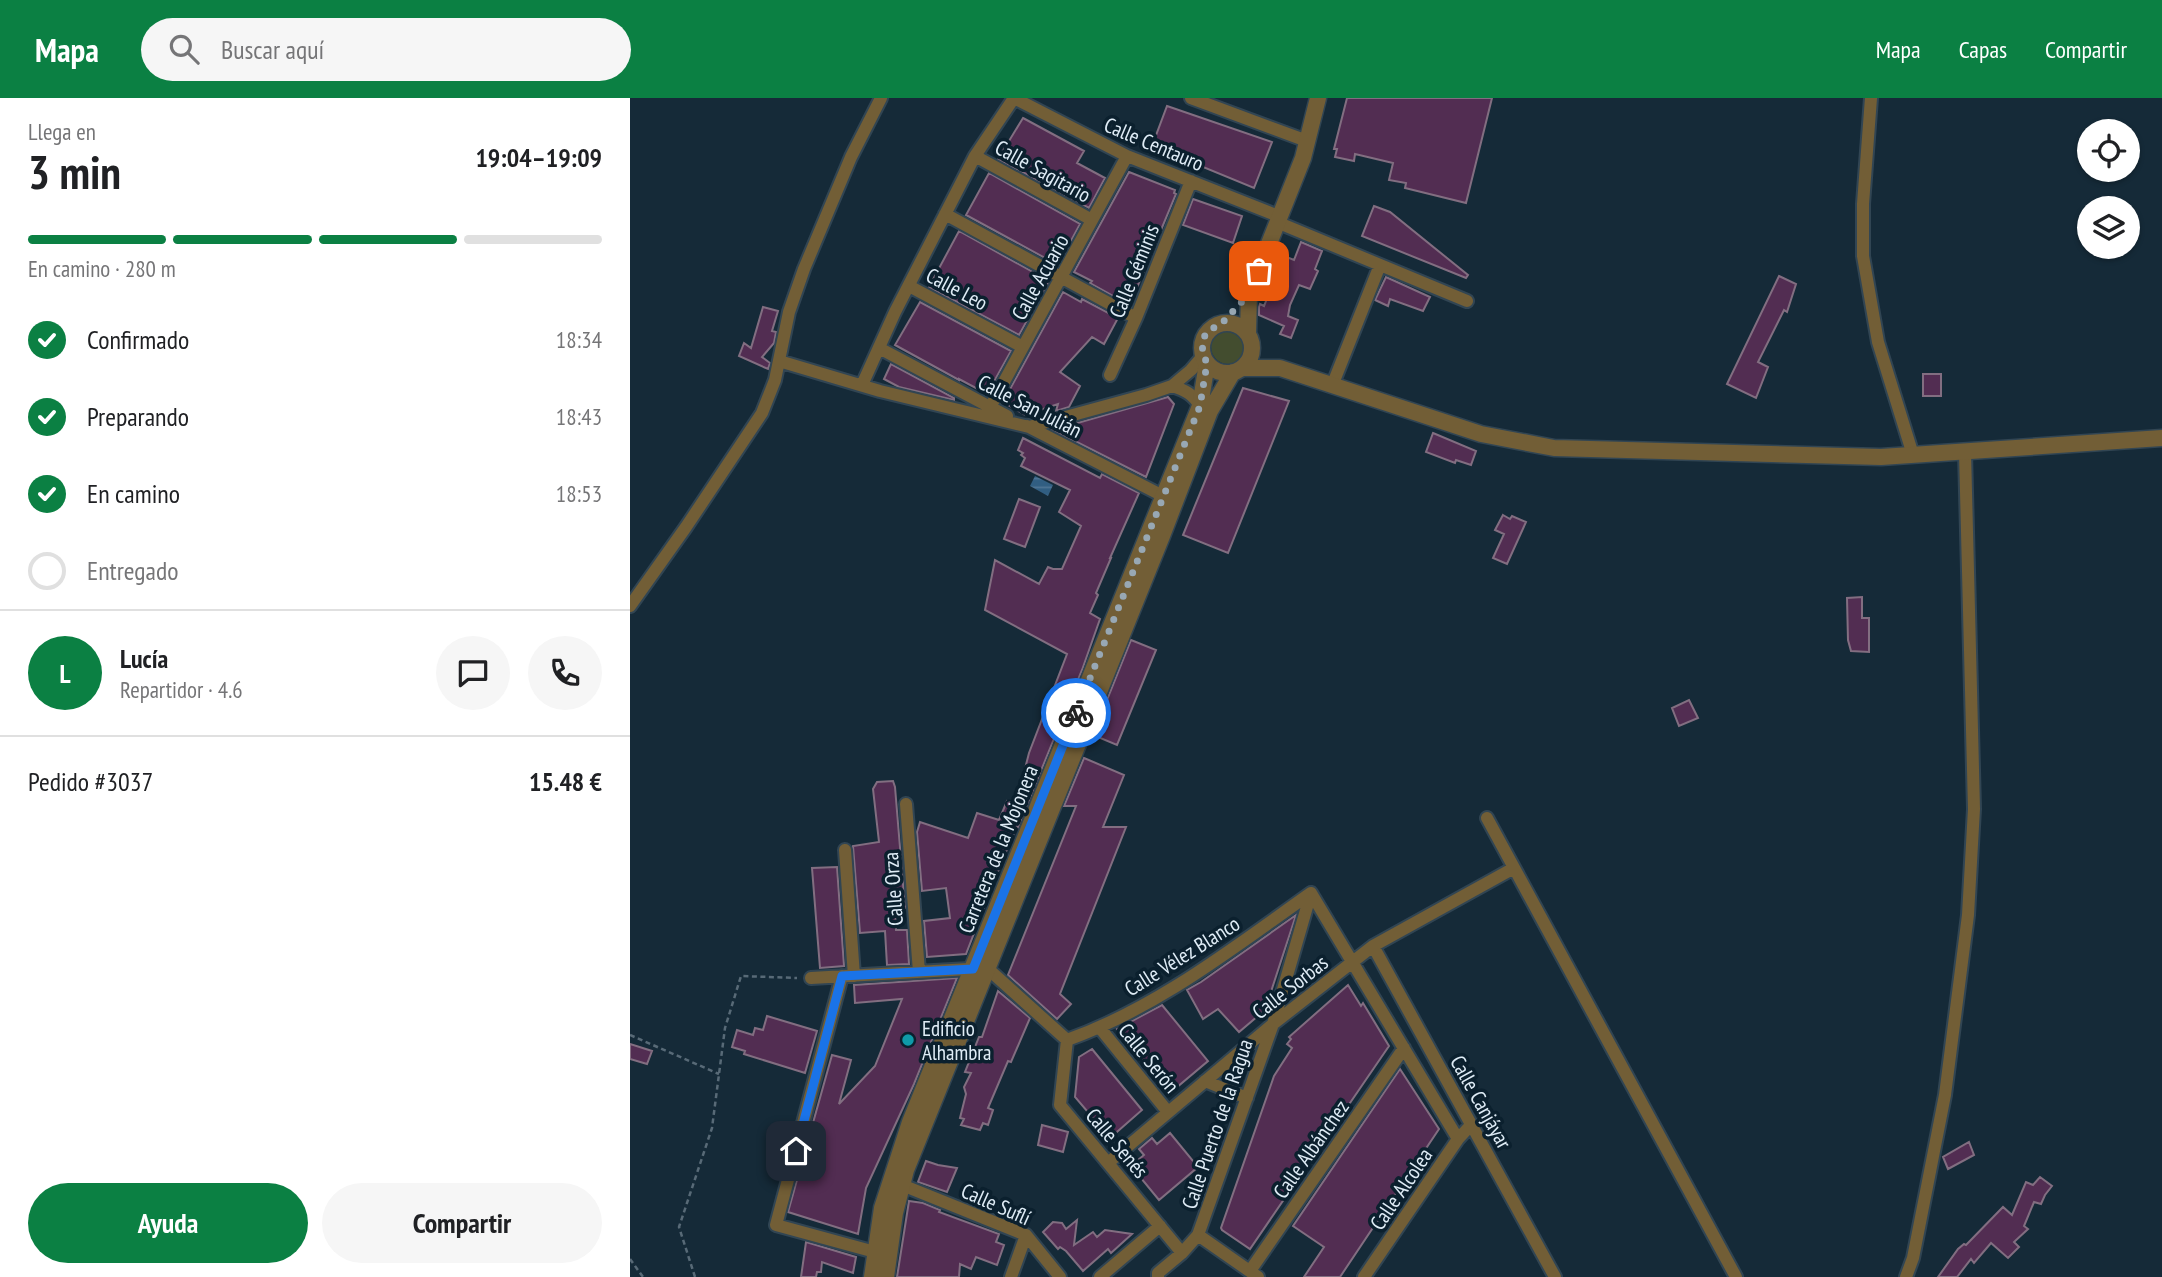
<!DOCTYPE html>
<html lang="es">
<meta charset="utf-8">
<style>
body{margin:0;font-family:"PT Sans Narrow",sans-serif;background:#f6f6f6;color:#202124;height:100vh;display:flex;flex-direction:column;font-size:26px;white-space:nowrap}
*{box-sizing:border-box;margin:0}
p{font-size:23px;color:#757577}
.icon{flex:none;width:38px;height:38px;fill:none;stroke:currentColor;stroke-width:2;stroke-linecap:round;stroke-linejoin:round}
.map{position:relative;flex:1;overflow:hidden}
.drawer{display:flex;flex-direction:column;background:#fff;width:630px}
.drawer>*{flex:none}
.controls{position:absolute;left:1447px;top:21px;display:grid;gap:14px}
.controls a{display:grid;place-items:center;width:63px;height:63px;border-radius:50%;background:#fff;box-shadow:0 2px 5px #0004;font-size:35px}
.pin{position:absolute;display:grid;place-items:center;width:60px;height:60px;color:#fff;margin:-30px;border-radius:14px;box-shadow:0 4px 10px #0006}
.courier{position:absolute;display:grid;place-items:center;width:70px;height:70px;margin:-35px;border:5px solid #1a73e8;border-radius:50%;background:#fff;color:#222;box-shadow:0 2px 9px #0007}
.headline em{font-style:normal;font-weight:800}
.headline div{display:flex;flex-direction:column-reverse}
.headline{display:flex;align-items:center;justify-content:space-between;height:119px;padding:0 28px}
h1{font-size:46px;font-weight:800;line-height:52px}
.bar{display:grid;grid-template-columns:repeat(4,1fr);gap:10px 7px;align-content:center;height:84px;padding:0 28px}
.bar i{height:9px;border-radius:5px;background:#e0e0e0}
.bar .current{background:#0b8043}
.bar p{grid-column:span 4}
.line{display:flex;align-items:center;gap:18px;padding:0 28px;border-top:2px solid #e0e0e0}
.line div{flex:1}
.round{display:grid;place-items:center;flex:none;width:74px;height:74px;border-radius:37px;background:#f6f6f6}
ol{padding:0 28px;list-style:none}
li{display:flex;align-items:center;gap:21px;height:77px}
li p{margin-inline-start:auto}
li .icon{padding:7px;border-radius:50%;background:#0b8043;color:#fff;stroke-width:4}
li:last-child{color:#757577}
li i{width:38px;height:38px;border:4px solid #e0e0e0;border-radius:50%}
.button{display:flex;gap:14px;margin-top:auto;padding:14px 28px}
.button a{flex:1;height:80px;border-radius:42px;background:#0b8043;color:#fff;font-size:28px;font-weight:800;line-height:80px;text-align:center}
.button a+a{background:#f6f6f6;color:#202124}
header{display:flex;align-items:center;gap:42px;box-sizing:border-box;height:98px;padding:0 35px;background:#0b8043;color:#fff}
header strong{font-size:33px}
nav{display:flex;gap:38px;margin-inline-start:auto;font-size:24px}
.search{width:490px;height:63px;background:#f6f6f6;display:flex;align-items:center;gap:18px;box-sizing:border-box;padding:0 24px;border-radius:38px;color:#757577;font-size:26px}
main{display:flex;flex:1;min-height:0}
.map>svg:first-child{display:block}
.green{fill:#434d2f}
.water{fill:url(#water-rules)}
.building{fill:#522d52;stroke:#826e81;stroke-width:2}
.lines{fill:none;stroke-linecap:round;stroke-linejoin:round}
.minor-casing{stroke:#314553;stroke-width:16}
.tertiary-casing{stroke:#314553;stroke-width:19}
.path{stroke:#586a77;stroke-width:2.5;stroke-dasharray:5 3.5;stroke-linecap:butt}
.minor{stroke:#725e36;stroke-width:12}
.tertiary{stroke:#725e36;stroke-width:16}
.done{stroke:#98a8b4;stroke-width:7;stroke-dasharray:0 12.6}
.route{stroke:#1a73e8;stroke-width:9}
.culture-dot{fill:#0f9aa8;stroke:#0b202e;stroke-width:2.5}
.labels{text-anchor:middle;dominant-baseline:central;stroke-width:7;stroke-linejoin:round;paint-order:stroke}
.street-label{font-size:21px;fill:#dfecf6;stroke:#0b202e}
.poi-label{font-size:21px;fill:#dfecf6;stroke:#0b202e;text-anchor:start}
</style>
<header>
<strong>Mapa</strong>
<div class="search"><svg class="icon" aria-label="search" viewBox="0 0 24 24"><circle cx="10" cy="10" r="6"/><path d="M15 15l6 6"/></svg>Buscar aquí</div>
<nav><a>Mapa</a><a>Capas</a><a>Compartir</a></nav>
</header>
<main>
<section class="drawer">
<div class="headline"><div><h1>3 min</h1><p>Llega en</p></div><em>19:04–19:09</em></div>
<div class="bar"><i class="current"></i><i class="current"></i><i class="current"></i><i></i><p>En camino · 280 m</p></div>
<ol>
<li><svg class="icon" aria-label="check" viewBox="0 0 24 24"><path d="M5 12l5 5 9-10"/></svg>Confirmado<p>18:34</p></li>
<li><svg class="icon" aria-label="check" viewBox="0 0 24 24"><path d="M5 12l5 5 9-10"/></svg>Preparando<p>18:43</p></li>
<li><svg class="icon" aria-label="check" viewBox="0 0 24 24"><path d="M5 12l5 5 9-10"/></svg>En camino<p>18:53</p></li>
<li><i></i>Entregado</li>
</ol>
<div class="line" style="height:126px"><b class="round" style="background:#0b8043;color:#fff">L</b><div><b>Lucía</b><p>Repartidor · 4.6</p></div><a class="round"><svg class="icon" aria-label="chat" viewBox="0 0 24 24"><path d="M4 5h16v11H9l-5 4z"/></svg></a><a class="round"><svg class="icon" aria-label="phone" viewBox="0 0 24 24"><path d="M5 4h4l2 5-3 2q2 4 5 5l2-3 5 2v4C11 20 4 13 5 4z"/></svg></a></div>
<div class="line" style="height:91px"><div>Pedido #3037</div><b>15.48 €</b></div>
<div class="button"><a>Ayuda</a><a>Compartir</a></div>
</section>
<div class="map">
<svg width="1532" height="1179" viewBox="0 0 1532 1179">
<defs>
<pattern id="water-rules" width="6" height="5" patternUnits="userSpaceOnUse" patternTransform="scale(1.75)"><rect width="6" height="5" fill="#315e82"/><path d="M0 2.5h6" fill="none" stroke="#4e7594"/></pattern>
</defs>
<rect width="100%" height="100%" fill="#152a38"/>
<path class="green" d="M581 249a17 17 0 1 1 34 0a17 17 0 1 1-34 0Z"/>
<path class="water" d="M 405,378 L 423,387 L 418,398 L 400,388 Z"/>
<path class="building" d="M 717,0 L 862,0 L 836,105 L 775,90 L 776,85 L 759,82 L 763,65 L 725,56 L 724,63 L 705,59 L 707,51 L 704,51 Z
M 537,8 L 642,44 L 624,90 L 522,48 Z
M 393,20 L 454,53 L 447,65 L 475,80 L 459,110 L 368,61 Z
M 499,74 L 545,92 L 544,95 L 546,96 L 501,204 L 497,202 L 496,205 L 460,185 L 462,183 L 444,174 Z
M 359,75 L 450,126 L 428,167 L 336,117 Z
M 563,101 L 612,118 L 603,145 L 553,127 Z
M 744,108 L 760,114 L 838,177 L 836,180 L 732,138 Z
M 329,133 L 419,183 L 389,237 L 299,189 Z
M 671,144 L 692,153 L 685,171 L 688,173 L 680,191 L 669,187 L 660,207 L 658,218 L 668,222 L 661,240 L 650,236 L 654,228 L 629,217 L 629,209 L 630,206 L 634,208 L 654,158 L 664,162 Z
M 1149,178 L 1166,186 L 1157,214 L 1154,212 L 1128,264 L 1138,269 L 1126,300 L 1097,286 Z
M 756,179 L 800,199 L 793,213 L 760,201 L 758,208 L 745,202 Z
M 433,194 L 451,204 L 452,201 L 488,220 L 474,246 L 462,239 L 430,274 L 450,288 L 439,309 L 426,313 L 428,306 L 395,317 L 373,304 Z
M 290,204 L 381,253 L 357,296 L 329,281 L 329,282 L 265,247 Z
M 133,209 L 148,213 L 142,233 L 146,234 L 144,245 L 132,259 L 140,265 L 138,271 L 109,258 L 114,245 L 121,250 Z
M 261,266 L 324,300 L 324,302 L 269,289 L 254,281 Z
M 1293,276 L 1311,276 L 1311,298 L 1293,298 Z
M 613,290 L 659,303 L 598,455 L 553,437 Z
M 538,299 L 544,306 L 516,379 L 423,332 Z
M 803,335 L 846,353 L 841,367 L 826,362 L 825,365 L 796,354 Z
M 393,340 L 470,380 L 472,376 L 509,395 L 480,460 L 481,460 L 466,495 L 468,497 L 460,515 L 470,521 L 452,572 L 388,729 L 387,728 L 372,763 L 336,856 L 297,859 L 294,823 L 320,820 L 316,790 L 292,793 L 287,734 L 290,724 L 338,740 L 347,715 L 369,722 L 377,703 L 386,706 L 399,655 L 437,556 L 355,512 L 365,462 L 409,486 L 418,469 L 423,471 L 432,471 L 451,428 L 429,414 L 440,392 L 391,368 L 395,360 L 391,357 L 393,355 L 388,352 Z
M 389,401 L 410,409 L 395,449 L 374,441 Z
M 873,417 L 880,421 L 882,418 L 896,424 L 877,466 L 863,460 L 874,436 L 865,432 Z
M 1232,499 L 1232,520 L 1239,520 L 1239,554 L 1221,553 L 1218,542 L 1217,500 Z
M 501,542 L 526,552 L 487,647 L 463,637 Z
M 1059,602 L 1068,620 L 1049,628 L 1042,610 Z
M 454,660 L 494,677 L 473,729 L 496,729 L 430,896 L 441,906 L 427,921 L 378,877 L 446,708 L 434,708 Z
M 263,683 L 265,689 L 275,810 L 265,811 L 266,832 L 277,832 L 279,866 L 257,867 L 255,833 L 230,835 L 223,748 L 249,744 L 243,691 L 247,684 Z
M 207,769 L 214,868 L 190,870 L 182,770 Z
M 666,817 L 635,912 L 609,934 L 588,911 L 573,921 L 557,892 L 571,884 Z
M 327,880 L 284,986 L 236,1090 L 228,1136 L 158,1114 L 202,957 L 221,962 L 209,1006 L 245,968 L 272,901 L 225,905 L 224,887 Z
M 718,887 L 731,908 L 733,905 L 759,948 L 620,1151 L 592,1132 L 591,1130 L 644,978 L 662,950 L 657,946 L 661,941 L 659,939 Z
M 368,893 L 400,920 L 381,964 L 378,963 L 358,1010 L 363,1012 L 358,1027 L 353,1025 L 350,1032 L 331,1027 L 334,1021 L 330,1020 L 336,996 L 334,989 L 341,975 L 335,974 L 349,939 L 352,939 Z
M 532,907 L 578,963 L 540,995 L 487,931 Z
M 137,918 L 187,933 L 175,975 L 114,956 L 115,953 L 102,949 L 107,932 L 123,937 L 125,930 L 133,932 Z
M 0,946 L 22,953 L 17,966 L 0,961 Z
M 462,951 L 512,1012 L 480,1040 L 445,999 L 449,959 Z
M 770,971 L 809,1031 L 710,1179 L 674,1179 L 694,1149 L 663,1128 Z
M 412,1027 L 438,1034 L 433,1054 L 408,1047 Z
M 540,1035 L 568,1069 L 529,1102 L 501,1068 L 514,1057 L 509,1051 L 522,1040 L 527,1046 Z
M 1339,1044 L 1344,1057 L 1318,1071 L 1313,1059 Z
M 296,1063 L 308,1067 L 327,1070 L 317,1094 L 288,1084 Z
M 1410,1079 L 1422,1088 L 1415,1097 L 1411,1106 L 1404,1104 L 1394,1128 L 1398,1131 L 1384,1144 L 1389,1149 L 1378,1160 L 1361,1145 L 1344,1165 L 1341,1161 L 1327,1179 L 1308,1179 L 1328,1151 L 1334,1146 L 1336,1147 L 1373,1109 L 1382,1117 L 1396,1084 L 1403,1087 Z
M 279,1103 L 293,1105 L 310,1112 L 309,1114 L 369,1136 L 366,1144 L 374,1147 L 367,1167 L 346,1159 L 341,1171 L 330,1166 L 329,1179 L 267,1179 Z
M 447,1122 L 444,1147 L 463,1134 L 467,1139 L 475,1132 L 502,1136 L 481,1155 L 478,1151 L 453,1173 L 436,1153 L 430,1149 L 428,1151 L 413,1134 L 423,1124 L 432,1125 L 436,1131 Z
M 176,1144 L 226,1159 L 223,1175 L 192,1164 L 191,1174 L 187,1174 L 186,1179 L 171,1179 Z"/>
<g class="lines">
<defs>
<path id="minor" d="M 384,0 L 497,58 L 651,119
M 561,0 L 677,43
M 1241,0 L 1233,106 L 1233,158 L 1248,244 L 1283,357
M 345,58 L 462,122
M 315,116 L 506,220
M 649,125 L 837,203
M 279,188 L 393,249
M 249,250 L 377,318
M 149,263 L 250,293 L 399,329 L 516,297 L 542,288 L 561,272 L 573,258
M 480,277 L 506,220 L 561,83
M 232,287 L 265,214 L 345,58 L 384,0
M 542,288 C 555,292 563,296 570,308
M 702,288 L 750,167
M 357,315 L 497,58
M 397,328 L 533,398
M 0,508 L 56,429 L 132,315 L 145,282 L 159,214 L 174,171 L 221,59 L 251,0
M 276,706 L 289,874
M 857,720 L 1106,1179
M 215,752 L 224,878
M 681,795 L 828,1041
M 743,848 L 925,1179
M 212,878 L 146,1127 L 245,1154
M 181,880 L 357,870 L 437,942
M 470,930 L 538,1014
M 437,942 C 527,910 603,850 681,795
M 437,942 L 430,1007 L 552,1155
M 575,983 L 617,1000
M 478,1065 L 643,926 L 743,848 L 884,770
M 272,1087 L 396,1137 L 430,1179
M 568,1137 L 628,1179
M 620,1173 L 774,950
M 381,1179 L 396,1137
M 470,1179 L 530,1128
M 528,1179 L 528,1175 L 552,1155 L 568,1137 L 643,926 L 681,795
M 734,1179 L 828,1041 L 841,1027
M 1276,1179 L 1283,1160 L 1315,997 L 1338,817 L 1344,711 L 1335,354"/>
<path id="tertiary" d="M572 250a25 25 0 1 1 50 0a25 25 0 1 1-50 0Z
M 618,235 L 619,196 L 673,60 L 688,0
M 612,270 L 650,270 L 851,336 L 924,350 L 1251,359 L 1532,340
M 242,1179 L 252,1110 L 280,1024 L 570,308 L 577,265
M 256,1179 L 265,1115 L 276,1072 L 532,438 L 580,313 L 603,274"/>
</defs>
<use href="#minor" class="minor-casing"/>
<use href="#tertiary" class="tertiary-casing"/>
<path class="path" d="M 0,937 L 89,976
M 0,1161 L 13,1179
M 65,1179 L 49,1129 L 82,1030 L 95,930 L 111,878 L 167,880"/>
<use href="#minor" class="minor"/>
<use href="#tertiary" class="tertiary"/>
</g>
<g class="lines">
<path class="done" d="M 446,615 L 570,308 L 577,265 L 572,254 L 574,239 L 578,233 L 592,225 L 619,196 L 629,173"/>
<path class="route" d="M 166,1053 L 212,878 L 343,871 L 446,615"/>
</g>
<circle class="culture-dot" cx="278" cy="942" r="7"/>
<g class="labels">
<g class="street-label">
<text transform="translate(524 46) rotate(23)">Calle Centauro</text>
<text transform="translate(413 73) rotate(29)">Calle Sagitario</text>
<text transform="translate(504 173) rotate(-68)">Calle Géminis</text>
<text transform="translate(410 179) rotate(-61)">Calle Acuario</text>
<text transform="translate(327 191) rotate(28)">Calle Leo</text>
<text transform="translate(400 308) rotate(27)">Calle San Julián</text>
<text transform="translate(368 751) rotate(-68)">Carretera de la Mojonera</text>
<text transform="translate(263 791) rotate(-94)">Calle Orza</text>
<text transform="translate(552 858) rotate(-32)">Calle Vélez Blanco</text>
<text transform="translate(660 889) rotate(-38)">Calle Sorbas</text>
<text transform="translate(519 960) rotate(51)">Calle Serón</text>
<text transform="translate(851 1004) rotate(61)">Calle Canjáyar</text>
<text transform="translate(587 1026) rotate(-71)">Calle Puerto de la Ragua</text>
<text transform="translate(487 1045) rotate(50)">Calle Senés</text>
<text transform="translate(681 1051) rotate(-55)">Calle Albánchez</text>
<text transform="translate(771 1091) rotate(-56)">Calle Alcolea</text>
<text transform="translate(366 1106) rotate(24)">Calle Suflí</text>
</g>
<g class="poi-label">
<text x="292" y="930">Edificio<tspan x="292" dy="24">Alhambra</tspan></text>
</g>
</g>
</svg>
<div class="controls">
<a><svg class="icon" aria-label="locate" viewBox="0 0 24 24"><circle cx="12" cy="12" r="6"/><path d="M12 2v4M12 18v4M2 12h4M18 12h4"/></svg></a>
<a><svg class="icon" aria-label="layers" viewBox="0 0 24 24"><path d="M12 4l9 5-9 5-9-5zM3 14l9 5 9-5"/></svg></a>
</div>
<div class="pin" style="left:629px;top:173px;background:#ea580c"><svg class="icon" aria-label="bag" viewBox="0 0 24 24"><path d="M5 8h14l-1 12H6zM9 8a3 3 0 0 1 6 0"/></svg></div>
<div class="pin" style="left:166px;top:1053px;background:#1f2937"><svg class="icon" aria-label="home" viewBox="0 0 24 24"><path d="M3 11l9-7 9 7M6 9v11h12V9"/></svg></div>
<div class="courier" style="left:446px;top:615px"><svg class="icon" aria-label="bike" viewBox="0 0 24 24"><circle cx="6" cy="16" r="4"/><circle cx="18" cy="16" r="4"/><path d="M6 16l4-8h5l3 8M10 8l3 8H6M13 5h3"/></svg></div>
</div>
</main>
